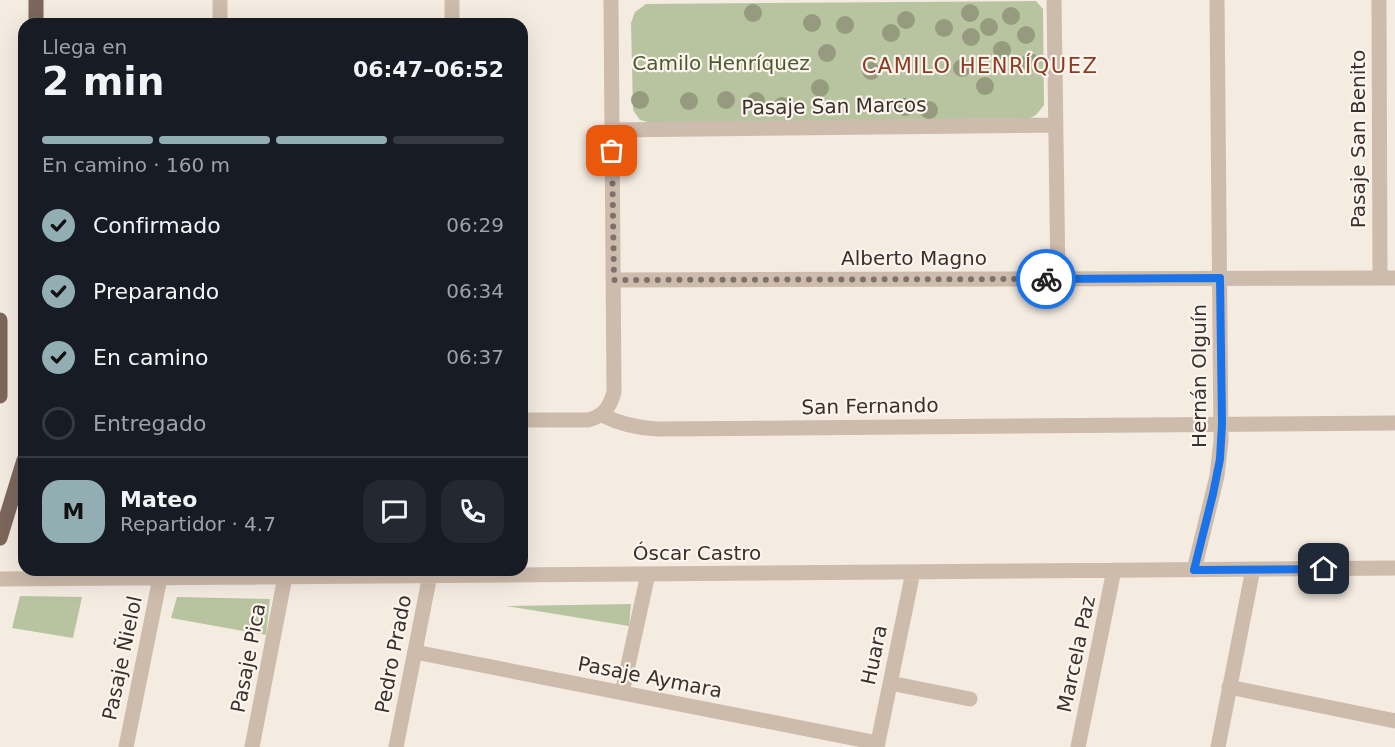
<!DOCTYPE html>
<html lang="es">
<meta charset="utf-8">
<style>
body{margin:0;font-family:"DejaVu Sans",sans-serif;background:#242831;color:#f1f3f6;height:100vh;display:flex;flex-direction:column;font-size:22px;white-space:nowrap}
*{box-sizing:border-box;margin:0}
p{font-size:20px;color:#9ea1a6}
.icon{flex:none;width:33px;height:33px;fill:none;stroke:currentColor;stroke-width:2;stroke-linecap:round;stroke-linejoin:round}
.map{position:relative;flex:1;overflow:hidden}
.drawer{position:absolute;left:18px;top:18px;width:510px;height:558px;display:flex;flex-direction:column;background:#171b24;border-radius:18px;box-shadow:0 6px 24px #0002}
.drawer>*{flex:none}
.pin{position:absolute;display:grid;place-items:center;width:51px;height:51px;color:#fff;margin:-26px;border-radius:12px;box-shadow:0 3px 9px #0006}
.courier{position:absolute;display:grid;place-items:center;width:60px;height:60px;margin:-30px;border:4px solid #1a73e8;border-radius:50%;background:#fff;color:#222;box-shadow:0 2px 8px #0007}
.headline em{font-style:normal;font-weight:600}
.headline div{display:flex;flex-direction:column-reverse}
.headline{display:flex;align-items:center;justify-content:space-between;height:102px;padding:0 24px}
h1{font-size:39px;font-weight:600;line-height:45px}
.bar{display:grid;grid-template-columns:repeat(4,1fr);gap:9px 6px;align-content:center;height:72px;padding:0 24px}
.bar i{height:8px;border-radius:4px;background:#363941}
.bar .selected{background:#92aeb2}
.bar p{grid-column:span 4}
.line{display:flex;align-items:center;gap:15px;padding:0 24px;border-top:2px solid #363941}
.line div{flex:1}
.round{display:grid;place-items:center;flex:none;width:63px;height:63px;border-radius:18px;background:#242831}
ol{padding:0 24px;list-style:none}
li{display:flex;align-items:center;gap:18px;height:66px}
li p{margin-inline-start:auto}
li .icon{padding:6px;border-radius:50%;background:#92aeb2;color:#111;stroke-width:4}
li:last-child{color:#9ea1a6}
li i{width:33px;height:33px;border:3px solid #363941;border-radius:50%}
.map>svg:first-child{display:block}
.green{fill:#b8c4a0}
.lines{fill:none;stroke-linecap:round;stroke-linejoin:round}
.minor{stroke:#cdbbac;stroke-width:15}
.major{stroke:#7d675c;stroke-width:15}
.tree{fill:#969b7f}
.done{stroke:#7c716b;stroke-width:6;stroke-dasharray:0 10.8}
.route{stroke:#1a73e8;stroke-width:8}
.labels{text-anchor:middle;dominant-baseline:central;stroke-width:4.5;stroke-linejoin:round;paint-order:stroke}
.park-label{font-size:20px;fill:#4a5a2e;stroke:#fbf5ee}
.street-label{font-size:20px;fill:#3b302b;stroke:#fbf5ee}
.neighbourhood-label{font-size:21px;letter-spacing:1.5px;fill:#8c3b22;stroke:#fbf5ee}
</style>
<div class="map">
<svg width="1395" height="747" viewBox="0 0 1395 747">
<rect width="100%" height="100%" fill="#f4ebe1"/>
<path class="green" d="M 1036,1 L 1043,9 L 1044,105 L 1036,115 L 1030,118 L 651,123 L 640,120 L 633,110 L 631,23 L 635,12 L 646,4 Z
M 20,596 L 82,597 L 73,638 L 12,628 Z
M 177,597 L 270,599 L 266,635 L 171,618 Z
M 631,604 L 629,626 L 506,606 Z"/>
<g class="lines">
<path class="minor" d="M 220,0 L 220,24
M 452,0 L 452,24
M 1054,0 L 1058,279
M 1379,0 L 1380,278
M 612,130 L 1056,125
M 614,280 L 1395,278
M 602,415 C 620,424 637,428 657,429 L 1395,423
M 522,420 L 588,420 C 604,416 610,407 614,392 L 611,0
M 1194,570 L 1217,476 L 1221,441 L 1217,0
M 0,579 L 1395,568
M 415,652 L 878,743
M 890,683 L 970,699
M 1229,687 L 1395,721
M 622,693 L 648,574
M 126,747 L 160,578
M 252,747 L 285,577
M 396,747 L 431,570
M 877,747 L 913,572
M 1078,747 L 1114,570
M 1218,747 L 1253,569"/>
<path class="major" d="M 36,0 L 36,24
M 0,320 L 0,396
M 0,538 L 24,460"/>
</g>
<g class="tree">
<circle cx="753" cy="13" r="9"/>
<circle cx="970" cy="13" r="9"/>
<circle cx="1011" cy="16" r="9"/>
<circle cx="906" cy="20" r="9"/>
<circle cx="812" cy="23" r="9"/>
<circle cx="845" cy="25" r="9"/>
<circle cx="989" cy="27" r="9"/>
<circle cx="944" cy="28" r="9"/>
<circle cx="891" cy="33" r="9"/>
<circle cx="1026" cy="35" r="9"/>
<circle cx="971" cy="37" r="9"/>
<circle cx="1002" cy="50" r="9"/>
<circle cx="827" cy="53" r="9"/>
<circle cx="1030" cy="62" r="9"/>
<circle cx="962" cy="68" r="9"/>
<circle cx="871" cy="71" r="9"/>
<circle cx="985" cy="86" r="9"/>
<circle cx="820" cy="88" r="9"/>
<circle cx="640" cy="100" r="9"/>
<circle cx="726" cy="100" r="9"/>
<circle cx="689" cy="101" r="9"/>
<circle cx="756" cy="101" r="9"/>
<circle cx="782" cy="106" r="9"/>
<circle cx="905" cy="107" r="9"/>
<circle cx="929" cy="110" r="9"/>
</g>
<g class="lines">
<path class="done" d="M 612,151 L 614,280 L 1046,279"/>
<path class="route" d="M 1046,279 L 1220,278 L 1222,424 L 1220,459 L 1213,494 L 1194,570 L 1324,569"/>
</g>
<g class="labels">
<g class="park-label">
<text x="721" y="63">Camilo Henríquez</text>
</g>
<g class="street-label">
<text transform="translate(834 106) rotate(-1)">Pasaje San Marcos</text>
<text transform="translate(1358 139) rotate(-90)">Pasaje San Benito</text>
<text x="914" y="258">Alberto Magno</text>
<text transform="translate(1199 376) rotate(-90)">Hernán Olguín</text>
<text transform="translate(870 406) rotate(-1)">San Fernando</text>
<text x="697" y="553">Óscar Castro</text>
<text transform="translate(393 654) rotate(-79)">Pedro Prado</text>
<text transform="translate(1076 654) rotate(-78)">Marcela Paz</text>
<text transform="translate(874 655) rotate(-78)">Huara</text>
<text transform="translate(122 658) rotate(-78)">Pasaje Ñielol</text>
<text transform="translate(248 658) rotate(-79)">Pasaje Pica</text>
<text transform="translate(650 677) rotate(11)">Pasaje Aymara</text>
</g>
<g class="neighbourhood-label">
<text x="980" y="66">CAMILO HENRÍQUEZ</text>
</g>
</g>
</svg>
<div class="pin" style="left:612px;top:151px;background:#ea580c"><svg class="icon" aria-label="bag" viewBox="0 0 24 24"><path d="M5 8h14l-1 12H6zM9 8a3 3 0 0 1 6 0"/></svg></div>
<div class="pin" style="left:1324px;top:569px;background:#1f2937"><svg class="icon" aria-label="home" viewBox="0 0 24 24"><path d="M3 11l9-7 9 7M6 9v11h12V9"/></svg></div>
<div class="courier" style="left:1046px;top:279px"><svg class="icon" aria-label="bike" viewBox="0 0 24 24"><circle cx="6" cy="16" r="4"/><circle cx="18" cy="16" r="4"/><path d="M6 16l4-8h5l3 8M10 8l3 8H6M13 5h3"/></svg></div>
<section class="drawer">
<div class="headline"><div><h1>2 min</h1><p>Llega en</p></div><em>06:47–06:52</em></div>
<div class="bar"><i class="selected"></i><i class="selected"></i><i class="selected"></i><i></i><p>En camino · 160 m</p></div>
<ol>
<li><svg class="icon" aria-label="check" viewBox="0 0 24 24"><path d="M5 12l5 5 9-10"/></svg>Confirmado<p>06:29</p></li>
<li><svg class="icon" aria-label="check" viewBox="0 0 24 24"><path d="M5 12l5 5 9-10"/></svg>Preparando<p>06:34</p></li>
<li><svg class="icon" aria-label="check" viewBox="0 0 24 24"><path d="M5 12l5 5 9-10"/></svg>En camino<p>06:37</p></li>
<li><i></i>Entregado</li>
</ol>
<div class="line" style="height:108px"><b class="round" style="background:#92aeb2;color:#111">M</b><div><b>Mateo</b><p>Repartidor · 4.7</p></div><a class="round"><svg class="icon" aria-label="chat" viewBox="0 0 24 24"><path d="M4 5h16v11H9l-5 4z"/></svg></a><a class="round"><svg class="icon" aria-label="phone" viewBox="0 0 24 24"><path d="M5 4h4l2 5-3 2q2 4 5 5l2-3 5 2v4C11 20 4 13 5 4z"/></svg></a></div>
</section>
</div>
